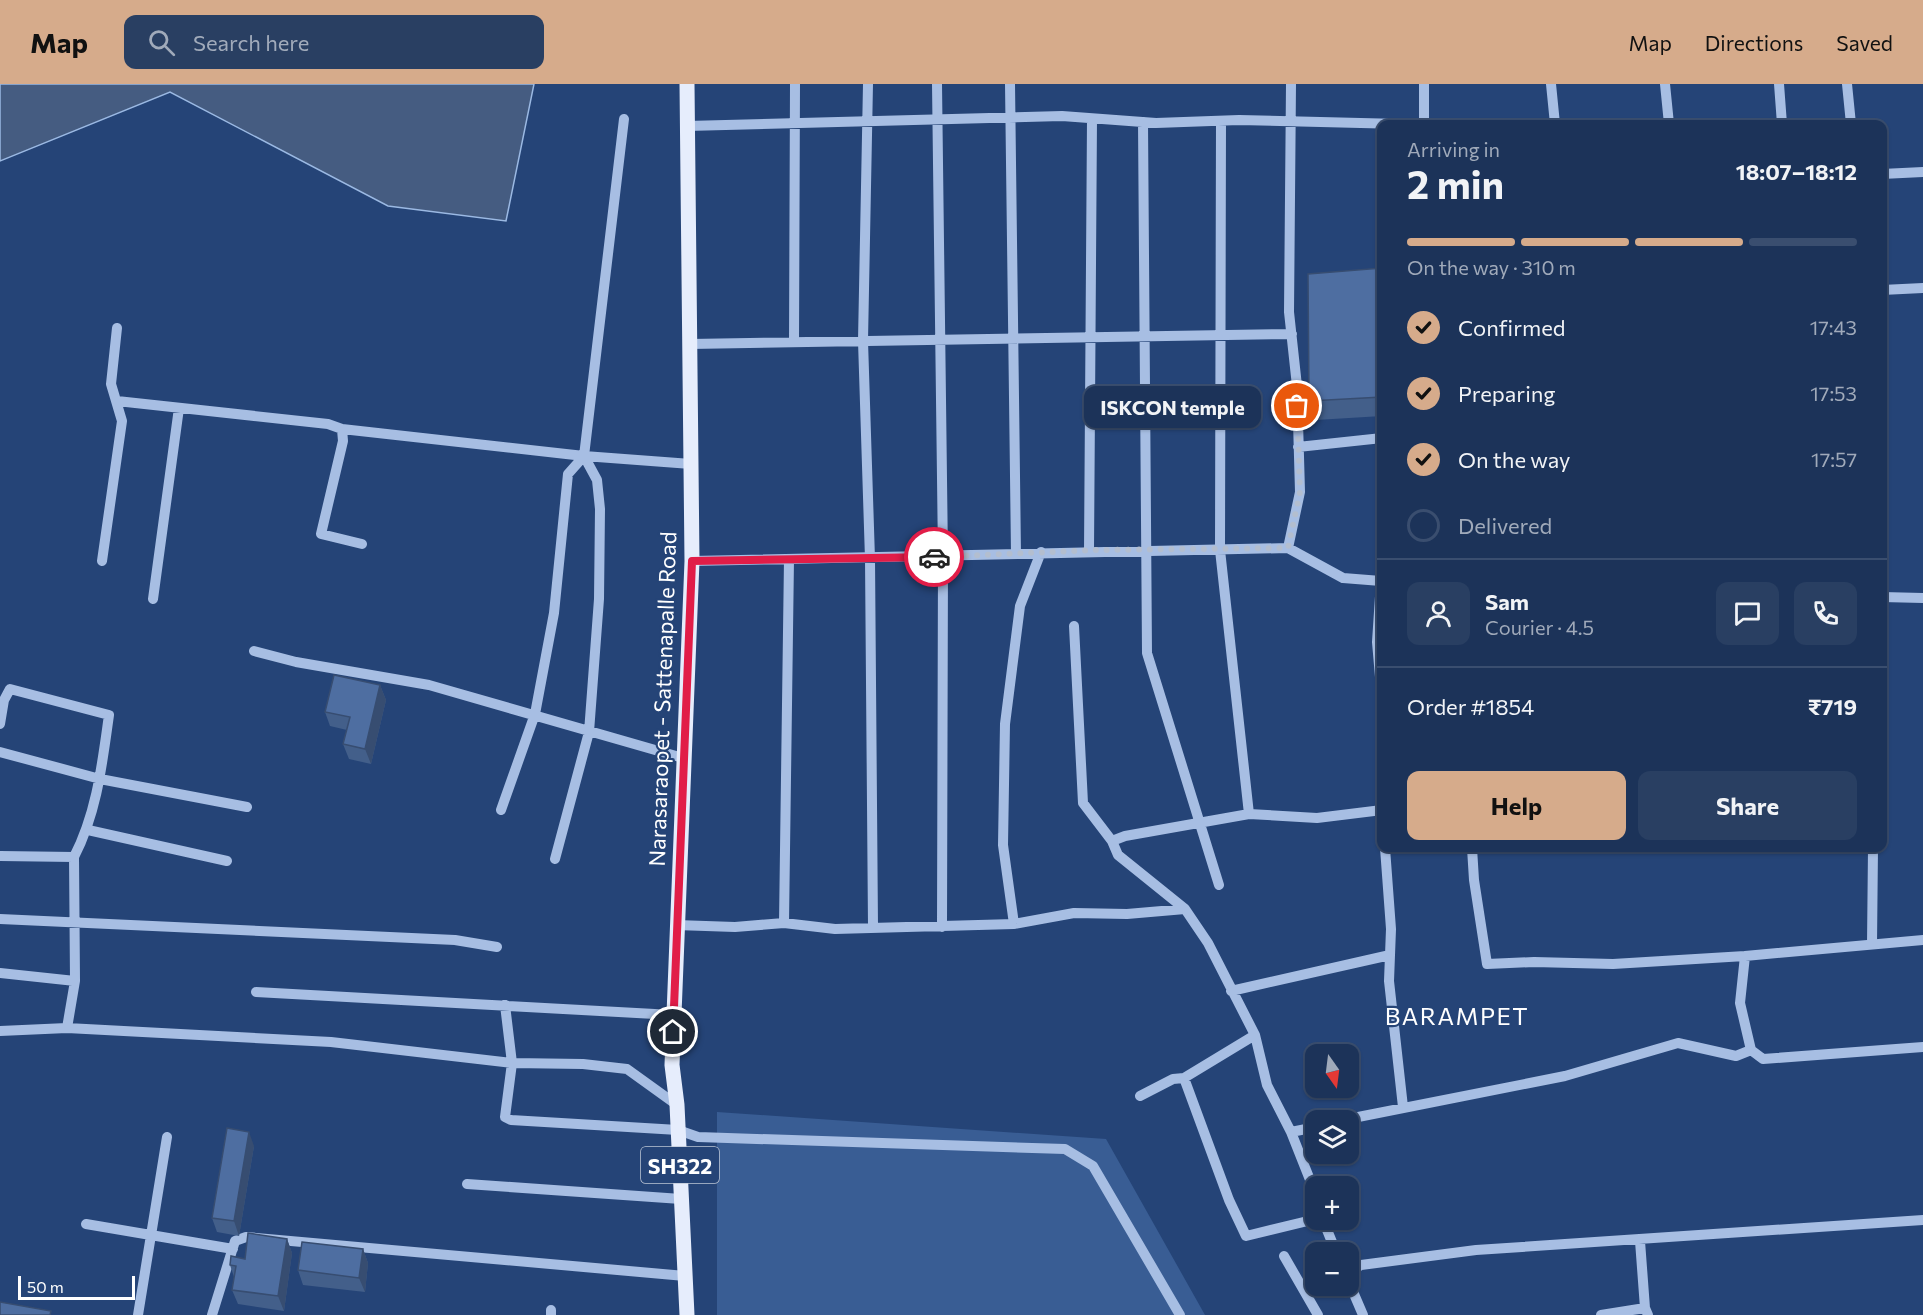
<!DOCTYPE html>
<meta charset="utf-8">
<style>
body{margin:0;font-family:Commissioner,sans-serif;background:#293f62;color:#f1f3f6;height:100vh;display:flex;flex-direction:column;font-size:22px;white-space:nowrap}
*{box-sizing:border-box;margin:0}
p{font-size:20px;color:#a0aaba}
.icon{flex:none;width:33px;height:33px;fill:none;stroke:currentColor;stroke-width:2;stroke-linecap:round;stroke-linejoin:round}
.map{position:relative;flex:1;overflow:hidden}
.details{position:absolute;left:1377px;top:36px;width:510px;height:732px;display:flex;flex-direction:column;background:#1c3359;border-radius:12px;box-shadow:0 2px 4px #0004,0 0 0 2px #3a4e6f}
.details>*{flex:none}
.needle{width:39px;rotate:166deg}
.controls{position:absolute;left:1305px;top:960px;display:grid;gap:12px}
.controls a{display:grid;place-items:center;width:54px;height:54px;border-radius:12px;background:#1c3359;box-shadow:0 2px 4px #0004,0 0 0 2px #3a4e6f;font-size:30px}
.scale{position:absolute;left:18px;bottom:15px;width:117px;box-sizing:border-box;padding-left:6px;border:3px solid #fff;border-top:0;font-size:16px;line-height:21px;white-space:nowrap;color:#fff;-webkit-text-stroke:4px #254477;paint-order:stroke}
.pin{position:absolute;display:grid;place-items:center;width:51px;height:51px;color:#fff;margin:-26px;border:3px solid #fff;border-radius:50%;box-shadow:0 2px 6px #0007}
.courier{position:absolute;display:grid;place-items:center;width:60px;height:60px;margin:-30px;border:4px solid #e11d48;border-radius:50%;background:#fff;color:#222;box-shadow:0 2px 8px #0007}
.bubble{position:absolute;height:42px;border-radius:12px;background:#1c3359;box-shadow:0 2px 4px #0004,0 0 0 2px #3a4e6f;font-size:20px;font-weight:700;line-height:42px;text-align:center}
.summary em{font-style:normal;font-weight:700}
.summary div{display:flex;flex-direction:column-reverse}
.summary{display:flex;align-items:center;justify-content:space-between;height:102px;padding:0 30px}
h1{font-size:39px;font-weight:700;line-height:45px}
.bar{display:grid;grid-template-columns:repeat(4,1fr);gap:9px 6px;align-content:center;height:72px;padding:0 30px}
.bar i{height:8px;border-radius:4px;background:#3a4e6f}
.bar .on{background:#d6ab8b}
.bar p{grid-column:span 4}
.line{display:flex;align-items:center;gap:15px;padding:0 30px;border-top:2px solid #3a4e6f}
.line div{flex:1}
.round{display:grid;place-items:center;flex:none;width:63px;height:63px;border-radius:12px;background:#293f62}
ol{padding:0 30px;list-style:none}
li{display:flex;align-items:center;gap:18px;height:66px}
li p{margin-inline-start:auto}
li .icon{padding:6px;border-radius:50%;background:#d6ab8b;color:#111;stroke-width:4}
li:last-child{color:#a0aaba}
li i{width:33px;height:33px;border:3px solid #3a4e6f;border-radius:50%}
.action{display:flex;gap:12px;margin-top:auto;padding:12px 30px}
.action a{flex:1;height:69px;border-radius:12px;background:#d6ab8b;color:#111;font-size:24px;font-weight:700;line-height:69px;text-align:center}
.action a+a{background:#293f62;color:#f1f3f6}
header{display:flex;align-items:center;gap:36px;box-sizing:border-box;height:84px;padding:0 30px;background:#d6ab8b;color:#111}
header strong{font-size:28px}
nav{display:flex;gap:33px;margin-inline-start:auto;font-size:21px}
.search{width:420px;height:54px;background:#293f62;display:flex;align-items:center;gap:15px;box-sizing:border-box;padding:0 21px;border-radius:12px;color:#a0aaba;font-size:22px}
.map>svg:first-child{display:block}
.green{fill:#395d94}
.water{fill:#455c81;stroke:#9bb9e3;stroke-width:1.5}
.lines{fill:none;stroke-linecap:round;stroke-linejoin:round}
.minor{stroke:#a7bee3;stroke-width:10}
.major{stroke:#e6edfc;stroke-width:15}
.wall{fill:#435f8a}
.shaded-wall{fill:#374d71}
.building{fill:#4e6ea1;stroke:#374d71;stroke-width:1.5}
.done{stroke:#b3becf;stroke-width:6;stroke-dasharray:0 10.8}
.route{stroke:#e11d48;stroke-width:8}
.labels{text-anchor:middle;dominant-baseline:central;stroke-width:4.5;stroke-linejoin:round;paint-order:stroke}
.shield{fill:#254477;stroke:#bec7d6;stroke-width:1.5}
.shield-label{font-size:21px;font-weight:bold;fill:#fff}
.street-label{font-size:22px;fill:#fff;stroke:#254477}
.neighbourhood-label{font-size:24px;letter-spacing:1.5px;fill:#fff;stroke:#254477}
</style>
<header>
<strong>Map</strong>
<div class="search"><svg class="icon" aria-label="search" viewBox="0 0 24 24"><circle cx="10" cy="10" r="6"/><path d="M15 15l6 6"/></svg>Search here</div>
<nav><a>Map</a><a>Directions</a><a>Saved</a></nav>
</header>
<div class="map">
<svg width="1923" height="1231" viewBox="0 0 1923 1231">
<rect width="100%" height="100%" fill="#254477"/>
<path class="green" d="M 717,1028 L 1106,1055 L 1205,1231 L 717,1231 Z"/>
<path class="water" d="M 0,0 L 534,0 L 506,137 L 388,122 L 170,8 L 0,77 Z"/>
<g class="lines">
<path class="minor" d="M 868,0 L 863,257 L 870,475 L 873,843
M 937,0 L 943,473 L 942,843
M 1010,0 L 1016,470
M 1291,0 L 1289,228 L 1297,302 L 1300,408 L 1288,464 L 1343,494 L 1381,497 L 1377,558 L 1382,616
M 1551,0 L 1555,40
M 1665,0 L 1669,40
M 1779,0 L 1782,40
M 1847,0 L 1851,40
M 1221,37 L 1220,466 L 1249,730
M 1143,38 L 1147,569 L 1219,801
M 1424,40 L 1424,0
M 687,42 L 1062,32 L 1156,39 L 1239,36 L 1401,40
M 1882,90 L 1923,88
M 1882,206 L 1923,204
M 794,258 L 795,0
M 690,260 L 1292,250
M 117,317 L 328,340 L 342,345 L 584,372 L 691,380
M 342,345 L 343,357 L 321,450 L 362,460
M 1298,363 L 1382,354
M 1089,467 L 1092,35
M 1041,468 L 1020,522 L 1005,640 L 1003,761 L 1014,840 L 1074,829 L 1127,830 L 1185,825 L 1208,859 L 1255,951 L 1267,1001 L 1291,1048 L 1316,1111
M 102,477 L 122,337 L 111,300 L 117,244
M 692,477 L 1288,464
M 1882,513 L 1923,514
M 153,515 L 179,324
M 1074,542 L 1083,719 L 1112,757 L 1118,771 L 1185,825
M 254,567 L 296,578 L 429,601 L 683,674
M 0,640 L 4,616 L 10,605 L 109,631 C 102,681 97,728 74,773
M 0,668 L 100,695 L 247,723
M 501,726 L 535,630 L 554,529 L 568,390 L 584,372
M 88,746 L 227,777
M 1112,757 L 1125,752 L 1249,730 L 1317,734 L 1382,726
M 1385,764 L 1391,845 L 1389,897 L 1403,1023
M 0,772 L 74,773 L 75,897 L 67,944 L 331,958 L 512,979 L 583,980 L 627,985 L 677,1021
M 555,775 L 589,648 L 599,515 L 600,425 L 597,396 L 584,372 L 624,35
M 0,835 L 455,856 L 497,863
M 784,839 L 789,475
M 676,841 L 735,843 L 784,839 L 835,845 L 1014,840
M 1872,860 L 1873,764
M 1745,872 L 1923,856
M 0,889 L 75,897
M 1231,907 L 1390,871
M 256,908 L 673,931
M 505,921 L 512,979 L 505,1033 L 511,1036 L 678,1046 L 698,1053 L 1065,1065 L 1093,1082 L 1180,1231
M 0,947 L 67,944
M 1751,966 L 1763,975 L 1923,963
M 1184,994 L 1229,1116 L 1246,1152 L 1316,1135
M 1140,1012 L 1173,995 L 1184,994 L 1255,951
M 1343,1036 L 1565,992 L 1678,959 L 1736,972 L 1751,966 L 1740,919 L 1745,872 L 1613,880 L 1534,878 L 1487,880 L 1474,796 L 1472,764
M 1291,1048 L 1316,1043
M 467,1100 L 681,1115
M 1323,1136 L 1336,1168
M 86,1140 L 233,1165
M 1640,1157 L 1645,1224 L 1648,1231
M 1284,1172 L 1318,1231
M 1348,1189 L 1361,1181 L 1476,1166 L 1923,1136
M 1348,1196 L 1363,1231
M 138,1231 L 167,1053
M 212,1231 L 235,1157 L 246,1153 L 685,1192
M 551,1231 L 551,1226
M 1601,1231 L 1645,1224"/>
<path class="major" d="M 687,0 L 692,477 L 672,981 L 677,1021 L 687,1231"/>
</g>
<path class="wall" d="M 1382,184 L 1382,332 L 1316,336 L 1309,317 Z
M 380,601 L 386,616 L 371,680 L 349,675 L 343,660 L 347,646 L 330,642 L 325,628 Z
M 254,1062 L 239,1152 L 217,1148 L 212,1134 Z
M 287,1155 L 292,1169 L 284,1227 L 238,1220 L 232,1206 L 234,1193 L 230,1181 Z
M 363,1165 L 368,1179 L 365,1208 L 303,1201 L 298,1186 Z"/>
<path class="shaded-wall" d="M 380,601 L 386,616 L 371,680 L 365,665 Z
M 249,1048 L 254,1062 L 239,1152 L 234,1137 Z
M 287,1155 L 292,1169 L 284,1227 L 278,1212 Z
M 363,1165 L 368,1179 L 365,1208 L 359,1194 Z"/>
<path class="building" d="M 1382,184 L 1382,313 L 1309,317 L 1308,190 Z
M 334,591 L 380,601 L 365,665 L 343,660 L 350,633 L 325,628 Z
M 227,1044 L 249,1048 L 234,1137 L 212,1134 Z
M 248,1149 L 287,1155 L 278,1212 L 232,1206 L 236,1182 L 230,1181 L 231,1172 L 245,1175 Z
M 302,1158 L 363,1165 L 359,1194 L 298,1186 Z
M 0,1218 L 51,1227 L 50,1231 L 0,1231 Z"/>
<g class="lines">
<path class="done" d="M 934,473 L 1098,466 L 1288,464 L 1300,408 L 1297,322"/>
<path class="route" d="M 673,948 L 692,477 L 934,473"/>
</g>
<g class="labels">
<rect class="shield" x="641" y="1063" width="78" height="36" rx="4.5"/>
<g class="shield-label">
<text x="680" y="1081">SH322</text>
</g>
<g class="street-label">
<text transform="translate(662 615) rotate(-88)">Narasaraopet - Sattenapalle Road</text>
</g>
<g class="neighbourhood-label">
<text x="1457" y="931">BARAMPET</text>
</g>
</g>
</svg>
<div class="controls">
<a><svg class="needle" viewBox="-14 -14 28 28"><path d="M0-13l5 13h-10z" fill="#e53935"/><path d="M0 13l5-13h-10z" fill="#a0aaba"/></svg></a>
<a><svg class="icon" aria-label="layers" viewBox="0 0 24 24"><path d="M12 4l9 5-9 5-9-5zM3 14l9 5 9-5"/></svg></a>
<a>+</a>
<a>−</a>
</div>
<div class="scale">50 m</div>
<div class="pin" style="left:1297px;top:322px;background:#ea580c"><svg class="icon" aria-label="bag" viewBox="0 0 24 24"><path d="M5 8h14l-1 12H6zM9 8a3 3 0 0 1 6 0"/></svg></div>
<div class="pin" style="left:673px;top:948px;background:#1f2937"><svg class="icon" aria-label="home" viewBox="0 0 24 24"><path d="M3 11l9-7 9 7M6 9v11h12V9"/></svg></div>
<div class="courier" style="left:934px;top:473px"><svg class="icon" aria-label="car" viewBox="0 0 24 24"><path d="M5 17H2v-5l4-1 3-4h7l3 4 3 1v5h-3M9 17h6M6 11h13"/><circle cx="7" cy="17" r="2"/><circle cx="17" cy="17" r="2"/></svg></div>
<div class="bubble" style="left:1084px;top:302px;width:177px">ISKCON temple</div>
<section class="details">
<div class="summary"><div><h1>2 min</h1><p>Arriving in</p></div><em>18:07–18:12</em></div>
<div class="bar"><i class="on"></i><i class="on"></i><i class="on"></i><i></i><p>On the way · 310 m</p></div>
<ol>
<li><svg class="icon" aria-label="check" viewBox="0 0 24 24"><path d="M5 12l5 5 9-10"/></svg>Confirmed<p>17:43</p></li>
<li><svg class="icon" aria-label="check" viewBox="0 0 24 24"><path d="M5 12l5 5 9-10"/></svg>Preparing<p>17:53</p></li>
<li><svg class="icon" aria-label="check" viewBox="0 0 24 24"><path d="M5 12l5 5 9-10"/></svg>On the way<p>17:57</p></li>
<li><i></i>Delivered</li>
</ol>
<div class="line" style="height:108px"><a class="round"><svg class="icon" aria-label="person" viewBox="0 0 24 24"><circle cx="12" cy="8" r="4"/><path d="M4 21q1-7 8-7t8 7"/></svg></a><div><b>Sam</b><p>Courier · 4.5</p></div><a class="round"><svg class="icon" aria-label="chat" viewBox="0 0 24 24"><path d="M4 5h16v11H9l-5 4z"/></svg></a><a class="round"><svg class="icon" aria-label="phone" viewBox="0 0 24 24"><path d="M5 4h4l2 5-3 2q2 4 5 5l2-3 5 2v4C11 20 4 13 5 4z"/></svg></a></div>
<div class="line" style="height:78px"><div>Order #1854</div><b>₹719</b></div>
<div class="action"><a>Help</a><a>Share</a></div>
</section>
</div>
